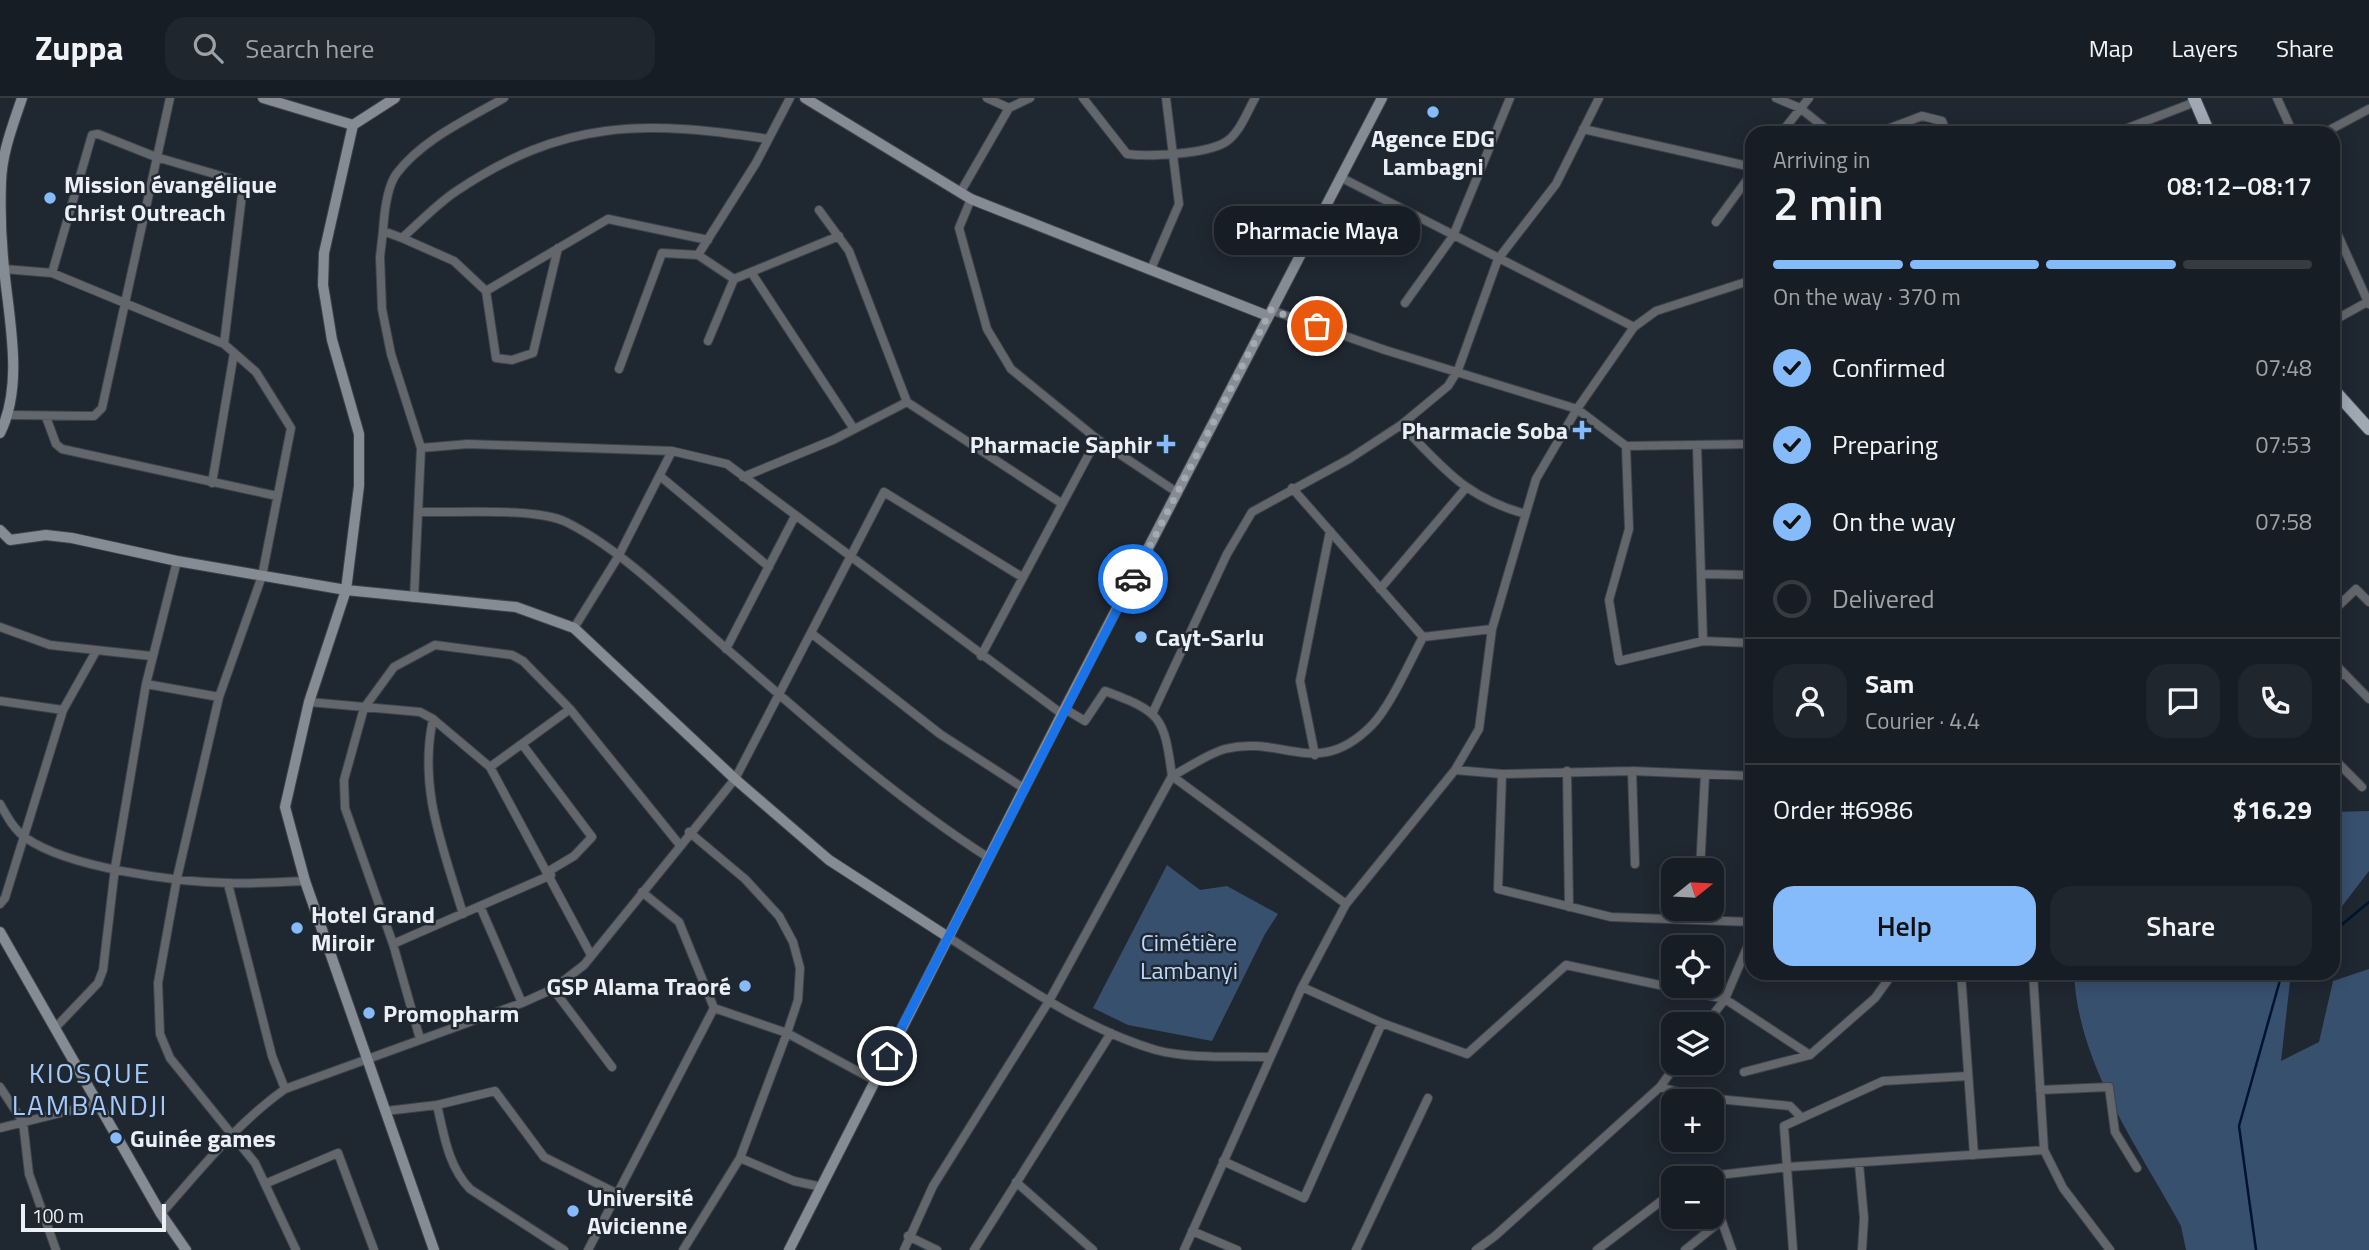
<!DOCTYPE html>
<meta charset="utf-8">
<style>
body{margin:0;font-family:"Titillium Web",sans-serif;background:#20262d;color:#f1f3f6;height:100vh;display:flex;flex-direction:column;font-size:26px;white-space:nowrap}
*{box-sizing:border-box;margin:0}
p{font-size:23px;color:#9ea2a7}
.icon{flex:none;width:38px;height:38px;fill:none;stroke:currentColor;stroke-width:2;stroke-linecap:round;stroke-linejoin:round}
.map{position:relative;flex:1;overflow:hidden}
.details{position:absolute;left:1745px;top:28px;width:595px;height:854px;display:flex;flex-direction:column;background:#171d25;border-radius:21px;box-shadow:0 4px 18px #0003,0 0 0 2px #363b42}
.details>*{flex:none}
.needle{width:46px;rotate:72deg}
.buttons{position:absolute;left:1661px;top:760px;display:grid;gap:14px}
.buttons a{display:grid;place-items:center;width:63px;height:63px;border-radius:14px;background:#171d25;box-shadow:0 4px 18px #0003,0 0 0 2px #363b42;font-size:35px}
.scale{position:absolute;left:21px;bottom:18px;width:145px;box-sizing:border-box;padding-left:7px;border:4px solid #ebf0f7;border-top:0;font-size:19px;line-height:24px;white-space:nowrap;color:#ebf0f7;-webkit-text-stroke:5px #1f2731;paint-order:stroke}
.pin{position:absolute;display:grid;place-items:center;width:60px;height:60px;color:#fff;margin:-30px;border:4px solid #fff;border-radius:50%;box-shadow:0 2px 7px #0007}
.courier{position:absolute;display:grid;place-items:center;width:70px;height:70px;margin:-35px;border:5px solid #1a73e8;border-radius:50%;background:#fff;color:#222;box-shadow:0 2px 9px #0007}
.bubble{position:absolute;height:49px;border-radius:21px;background:#171d25;box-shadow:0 4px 18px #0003,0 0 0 2px #363b42;font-size:23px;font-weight:600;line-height:49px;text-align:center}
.headline em{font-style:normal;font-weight:600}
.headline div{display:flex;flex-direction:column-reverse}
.headline{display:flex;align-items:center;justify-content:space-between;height:119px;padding:0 28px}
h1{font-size:46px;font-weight:600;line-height:52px}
.bar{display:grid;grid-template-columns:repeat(4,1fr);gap:10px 7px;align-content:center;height:84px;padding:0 28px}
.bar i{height:9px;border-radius:5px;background:#363b42}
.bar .selected{background:#86bbfb}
.bar p{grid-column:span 4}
.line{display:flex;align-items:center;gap:18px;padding:0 28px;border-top:2px solid #363b42}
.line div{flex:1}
.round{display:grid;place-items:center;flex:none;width:74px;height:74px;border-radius:21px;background:#20262d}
ol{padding:0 28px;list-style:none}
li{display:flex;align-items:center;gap:21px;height:77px}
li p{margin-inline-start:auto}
li .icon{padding:7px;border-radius:50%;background:#86bbfb;color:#111;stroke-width:4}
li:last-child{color:#9ea2a7}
li i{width:38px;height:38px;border:4px solid #363b42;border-radius:50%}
.primary-button{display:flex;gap:14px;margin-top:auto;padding:14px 28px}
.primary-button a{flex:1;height:80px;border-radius:21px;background:#86bbfb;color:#111;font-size:28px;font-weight:600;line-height:80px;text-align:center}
.primary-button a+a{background:#20262d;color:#f1f3f6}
header{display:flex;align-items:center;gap:42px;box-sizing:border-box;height:98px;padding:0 35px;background:#171d25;border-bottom:2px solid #363b42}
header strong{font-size:33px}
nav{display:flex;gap:38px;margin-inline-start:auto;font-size:24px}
.search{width:490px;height:63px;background:#20262d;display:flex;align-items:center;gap:18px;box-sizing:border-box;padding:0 24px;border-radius:21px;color:#9ea2a7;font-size:26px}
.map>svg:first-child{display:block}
.green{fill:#37506e}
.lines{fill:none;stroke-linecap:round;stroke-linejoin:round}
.stream{stroke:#001331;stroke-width:2.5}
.street-casing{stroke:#3c434d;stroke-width:10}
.secondary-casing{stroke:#3c434d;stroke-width:12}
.primary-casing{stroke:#3c434d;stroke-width:14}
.street{stroke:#63676c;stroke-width:8}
.secondary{stroke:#858c94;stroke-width:10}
.primary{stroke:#9fa8b3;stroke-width:12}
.done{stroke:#a4aab2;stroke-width:7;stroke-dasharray:0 12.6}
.route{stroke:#1a73e8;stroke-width:9}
.poi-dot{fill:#86bbfb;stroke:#1f2731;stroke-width:2.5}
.labels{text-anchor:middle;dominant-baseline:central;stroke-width:5;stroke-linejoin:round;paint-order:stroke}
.poi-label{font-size:24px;font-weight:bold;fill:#ebf0f7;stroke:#1f2731;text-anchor:start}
.park-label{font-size:24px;fill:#bcd9fd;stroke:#1f2731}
.quarter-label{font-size:28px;letter-spacing:2px;fill:#a3cafa;stroke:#1f2731}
</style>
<header>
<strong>Zuppa</strong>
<div class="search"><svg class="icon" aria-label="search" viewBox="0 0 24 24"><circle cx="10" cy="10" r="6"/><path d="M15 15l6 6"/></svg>Search here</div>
<nav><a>Map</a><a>Layers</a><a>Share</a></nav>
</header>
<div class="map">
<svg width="2369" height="1152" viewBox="0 0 2369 1152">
<rect width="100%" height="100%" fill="#1f2731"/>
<path class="green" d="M 2369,713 L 2369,773 L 2333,820 L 2333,714 Z
M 1167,767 L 1200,792 L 1227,788 L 1278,816 L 1265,836 L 1212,943 L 1128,927 L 1093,910 Z
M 2369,871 L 2369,1152 L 2186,1152 L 2181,1128 C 2138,1049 2078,967 2074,875 L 2291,875 L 2281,963 L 2319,944 L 2333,883 Z"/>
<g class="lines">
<path class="stream" d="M 2333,834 L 2369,804
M 2256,1152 L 2239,1028 L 2282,875"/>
<defs>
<path id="street" d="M 987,0 L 1009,10
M 1083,0 L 1127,56 C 1149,59 1204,56 1224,45 C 1239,37 1247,14 1255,0
M 1776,0 L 1800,10 L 1831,35
M 2277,0 L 2293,35
M 1583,31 L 1752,69
M 1781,35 L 1809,0
M 1877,35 L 1922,18 L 1942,23 L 1947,35
M 2115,35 L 2195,4
M 2324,35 L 2369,11
M 1340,79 L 1634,229
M 960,95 L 1009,10 L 1030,0
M 971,101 L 959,130 L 987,231 L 1011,271 L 1097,341 L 1178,395
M 819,112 L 849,153 L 907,304 L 1061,405
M 1716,124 L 1752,75
M 2333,126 L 2369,206
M 383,133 C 384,117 387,88 397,75 C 423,41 468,21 504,0
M 402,140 L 454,163 L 486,193 L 496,260 L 512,262 L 533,255 L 558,150
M 4,171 L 52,175 L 224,246 L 256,274 L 291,330 L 262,478 L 219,599 L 177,780 L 158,885 L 160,936 L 170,960 L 255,1065 L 296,1152
M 1151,171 L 1179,106 L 1166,0
M 751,174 L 854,331
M 52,175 L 92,37 L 98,36 L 156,59 L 232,81 L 240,85 L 242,97 L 224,246
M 734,181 L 698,157 L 756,65 L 790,0
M 486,193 L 608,121 L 708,142
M 1405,205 L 1453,138 L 1510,0
M 1271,212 L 1385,252 L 1577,311 L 1626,348 L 1752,346
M 2333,223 L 2369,203
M 708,243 L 734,181 L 839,138
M 619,271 L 662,155 L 698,157
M 9,317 L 94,318 L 102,310 L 170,0
M 46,319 L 56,346 L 62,351 L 277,398
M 1401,327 C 1444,370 1463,398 1525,416
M 1626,348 L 1629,431 L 1609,502 L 1619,563 L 1703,543 L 1750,545
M 1697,348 L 1703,543
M 421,350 L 468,346 L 672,353 L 727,366 L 1062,616
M 660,378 L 769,469
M 743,379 L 833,342 L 907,304
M 212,385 L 234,255
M 1292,390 L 1423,539 L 1492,531
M 418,414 C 455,415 535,409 566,424 C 623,452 679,510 728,552 C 812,625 895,700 989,760
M 1701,476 L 1752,477
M 1751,477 L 1752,582
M 1380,491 L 1465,391
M 414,500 L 421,350 L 391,256 L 382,211 L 380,159 L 383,133 L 402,140 C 419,125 436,107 455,94 C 563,21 644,22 768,41
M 2333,513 L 2356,491 L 2369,504
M 0,529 L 50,547 L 151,558
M 574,530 L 618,459 L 672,353
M 811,535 L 940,636 L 1025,691
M 726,551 L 795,418
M 981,558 L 1097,341
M 2333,564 L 2369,601
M 2333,584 L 2343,575
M 146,586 L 219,599
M 0,603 L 63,612
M 309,604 L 420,614 L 433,621 L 490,669 L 591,857
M 1153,614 L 1227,456 L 1252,414 L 1349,361 L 1401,327 L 1448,288 L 1458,272 L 1498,161 L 1556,86 L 1599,0
M 433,621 C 418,691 443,749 463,816
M 522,646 L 592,739 L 574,758 L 549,773
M 1315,657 L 1300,583 L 1330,433
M 2333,660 L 2362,689
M 490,669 L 570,611
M 1455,672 L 1502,676 L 1632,673 L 1752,678
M 1567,673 L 1569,809
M 1632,673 L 1635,766
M 1502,676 L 1498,791 L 1611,819 L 1752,824
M 0,706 C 7,718 14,732 26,740 C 69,770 176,784 229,785 C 254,786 280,784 305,783
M 1700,772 L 1705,677
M 228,786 L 272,958 L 285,991
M 0,806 L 5,800 L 63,612 L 95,555
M 1346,806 L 1172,678 C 1188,670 1207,656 1225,651 C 1283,636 1317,683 1372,627 C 1390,609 1410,563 1423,539
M 480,808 L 522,905
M 948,839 C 1014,881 1081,930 1156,952 C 1188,961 1236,958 1269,959
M 393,846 L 551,777
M 1961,875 L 1974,1057
M 2033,875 L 2044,1052 L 2063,1090 L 2110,1152
M 1302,889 L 1382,925 L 1467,956 L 1566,867 L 1725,901 L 1810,957
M 553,891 L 612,969
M 714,910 L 787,935 L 874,982
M 1706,926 L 1725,901 L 1752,838
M 55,930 L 98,885 L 103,872 L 115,770 L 146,586 L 177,463
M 420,941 L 393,846 L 345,710 L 344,682 L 364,610 L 394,569 L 435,547 L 512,557 L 523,563 L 570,611 L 679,746
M 1744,974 L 1810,957 L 1875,900 L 1893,875
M 0,989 L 23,1024 L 29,1076 L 56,1152
M 1660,989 L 1697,999 L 1790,1008 L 1802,1020
M 2040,992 L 2109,989 L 2115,1034 L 2137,1070
M 437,1007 C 444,1037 448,1068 470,1091 L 564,1152
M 386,1013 L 437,1007 L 495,993 L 544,1059 L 618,1096
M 0,1030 L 100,1005
M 740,1060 L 794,1083 L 822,1089
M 1223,1063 L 1304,1100 L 1382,925
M 1859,1066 L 1864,1120 L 1862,1152
M 1692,1080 L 1788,1069 L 2044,1052
M 1016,1084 L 1093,1152
M 267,1085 L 338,1055 L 374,1152
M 1712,1096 L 1732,1152
M 161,1116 C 200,1072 237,1025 285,991 L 522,905 L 553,891 L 584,867 L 735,681 L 884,394 L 1022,479
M 1192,1133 L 1237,1152
M 908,1138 L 937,1152
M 588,1152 L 714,910 L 679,824 L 642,794
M 683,1152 L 740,1060 L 787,935 L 798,902 L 800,870 L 793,844 L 779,818 L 745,781 L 689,734
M 904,1152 L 933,1088 L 1049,903 L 1172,678 C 1164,618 1161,614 1105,593 L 1085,623 L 1065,611
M 974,1152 L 1111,935
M 1184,1152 L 1302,889 L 1346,806 L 1455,672 L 1479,631 L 1492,531 L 1536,381 L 1577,311 L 1634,229 L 1656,213 L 1752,182
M 1356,1152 L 1428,1000
M 1476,1152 L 1495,1138 L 1660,989 L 1678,964
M 1597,1152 L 1673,1094
M 1685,1152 L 1721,1123
M 1793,1152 L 1784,1028 L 1883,983 L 1968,978"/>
<path id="secondary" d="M 263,0 L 353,27
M 395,0 L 353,27 L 324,155 L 323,187 L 332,242 L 359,336 L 359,388 L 346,492 L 309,604 L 285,709 L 305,783 L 434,1152
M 805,0 L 971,101 L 1268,218
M 0,335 C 24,287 9,222 4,170 C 1,142 0,112 1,84 C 2,54 13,27 22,0
M 0,432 L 10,442 L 46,437 L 72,440 L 177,463 L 346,492 L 516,509 L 574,530 L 735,681 L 829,762 L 948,839
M 0,834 L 161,1116 L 186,1152
M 789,1152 L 1062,616 L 1382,0"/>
<path id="primary" d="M 2194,0 L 2209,35
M 2333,291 L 2369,331"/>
</defs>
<use href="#street" class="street-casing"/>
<use href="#secondary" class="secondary-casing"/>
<use href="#primary" class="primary-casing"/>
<use href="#street" class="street"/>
<use href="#secondary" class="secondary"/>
<use href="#primary" class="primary"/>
</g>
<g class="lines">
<path class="done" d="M 1133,481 L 1271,212 L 1317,228"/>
<path class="route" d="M 887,958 L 1133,481"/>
</g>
<g class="poi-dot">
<circle cx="1433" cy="14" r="7"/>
<circle cx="50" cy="100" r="7"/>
<path d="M1578.5 321.5h7v7h7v7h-7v7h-7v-7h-7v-7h7z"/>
<path d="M1162.5 335.5h7v7h7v7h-7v7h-7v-7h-7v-7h7z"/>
<circle cx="1141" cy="539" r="7"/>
<circle cx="297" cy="830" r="7"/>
<circle cx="745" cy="888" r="7"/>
<circle cx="369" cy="915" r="7"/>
<circle cx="116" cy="1040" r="7"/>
<circle cx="573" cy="1113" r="7"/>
</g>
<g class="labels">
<g class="poi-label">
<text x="1433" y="40" text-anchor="middle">Agence EDG<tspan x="1433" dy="28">Lambagni</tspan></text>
<text x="64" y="86">Mission évangélique<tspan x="64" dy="28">Christ Outreach</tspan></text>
<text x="1568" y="332" text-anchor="end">Pharmacie Soba</text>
<text x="1152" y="346" text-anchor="end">Pharmacie Saphir</text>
<text x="1155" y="539">Cayt-Sarlu</text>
<text x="311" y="816">Hotel Grand<tspan x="311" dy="28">Miroir</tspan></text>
<text x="731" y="888" text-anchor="end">GSP Alama Traoré</text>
<text x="383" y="915">Promopharm</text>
<text x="130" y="1040">Guinée games</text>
<text x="587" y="1099">Université<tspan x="587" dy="28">Avicienne</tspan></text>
</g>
<g class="park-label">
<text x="1189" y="844">Cimétière<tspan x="1189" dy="28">Lambanyi</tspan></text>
</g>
<g class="quarter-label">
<text x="90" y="974">KIOSQUE<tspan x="90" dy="32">LAMBANDJI</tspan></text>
</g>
</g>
</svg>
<div class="buttons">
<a><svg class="needle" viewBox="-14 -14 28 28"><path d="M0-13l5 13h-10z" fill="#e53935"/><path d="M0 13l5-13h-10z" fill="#9ea2a7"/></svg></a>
<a><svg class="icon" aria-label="locate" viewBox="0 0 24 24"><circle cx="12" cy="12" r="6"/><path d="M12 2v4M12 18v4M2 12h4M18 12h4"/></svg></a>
<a><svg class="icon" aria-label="layers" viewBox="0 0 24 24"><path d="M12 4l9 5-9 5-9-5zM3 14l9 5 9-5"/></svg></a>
<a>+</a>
<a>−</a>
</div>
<div class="scale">100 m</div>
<div class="pin" style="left:1317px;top:228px;background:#ea580c"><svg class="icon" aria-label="bag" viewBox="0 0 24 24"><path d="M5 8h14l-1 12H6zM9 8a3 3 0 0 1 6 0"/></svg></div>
<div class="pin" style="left:887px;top:958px;background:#1f2937"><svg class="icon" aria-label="home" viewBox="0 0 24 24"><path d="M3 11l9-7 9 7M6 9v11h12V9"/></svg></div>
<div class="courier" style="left:1133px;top:481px"><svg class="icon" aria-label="car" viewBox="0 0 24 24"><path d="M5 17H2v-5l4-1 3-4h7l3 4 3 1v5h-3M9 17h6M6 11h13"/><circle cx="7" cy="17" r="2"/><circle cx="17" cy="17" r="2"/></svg></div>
<div class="bubble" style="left:1214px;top:108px;width:206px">Pharmacie Maya</div>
<section class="details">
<div class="headline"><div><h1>2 min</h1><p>Arriving in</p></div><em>08:12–08:17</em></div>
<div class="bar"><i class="selected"></i><i class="selected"></i><i class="selected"></i><i></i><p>On the way · 370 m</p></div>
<ol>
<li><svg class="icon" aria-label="check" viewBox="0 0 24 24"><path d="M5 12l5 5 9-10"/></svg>Confirmed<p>07:48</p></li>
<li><svg class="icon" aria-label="check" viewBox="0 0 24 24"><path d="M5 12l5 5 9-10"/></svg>Preparing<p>07:53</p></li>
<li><svg class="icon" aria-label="check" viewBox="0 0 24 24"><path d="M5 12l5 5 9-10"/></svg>On the way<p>07:58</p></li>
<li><i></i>Delivered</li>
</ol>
<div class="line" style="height:126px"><a class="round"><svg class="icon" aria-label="person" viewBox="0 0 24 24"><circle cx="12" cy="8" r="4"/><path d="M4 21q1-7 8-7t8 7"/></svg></a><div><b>Sam</b><p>Courier · 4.4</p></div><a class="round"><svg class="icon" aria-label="chat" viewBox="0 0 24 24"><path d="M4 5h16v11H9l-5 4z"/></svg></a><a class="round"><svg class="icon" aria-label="phone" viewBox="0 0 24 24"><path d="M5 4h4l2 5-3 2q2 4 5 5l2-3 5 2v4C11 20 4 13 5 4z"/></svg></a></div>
<div class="line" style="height:91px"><div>Order #6986</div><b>$16.29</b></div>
<div class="primary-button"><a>Help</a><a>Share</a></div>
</section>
</div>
